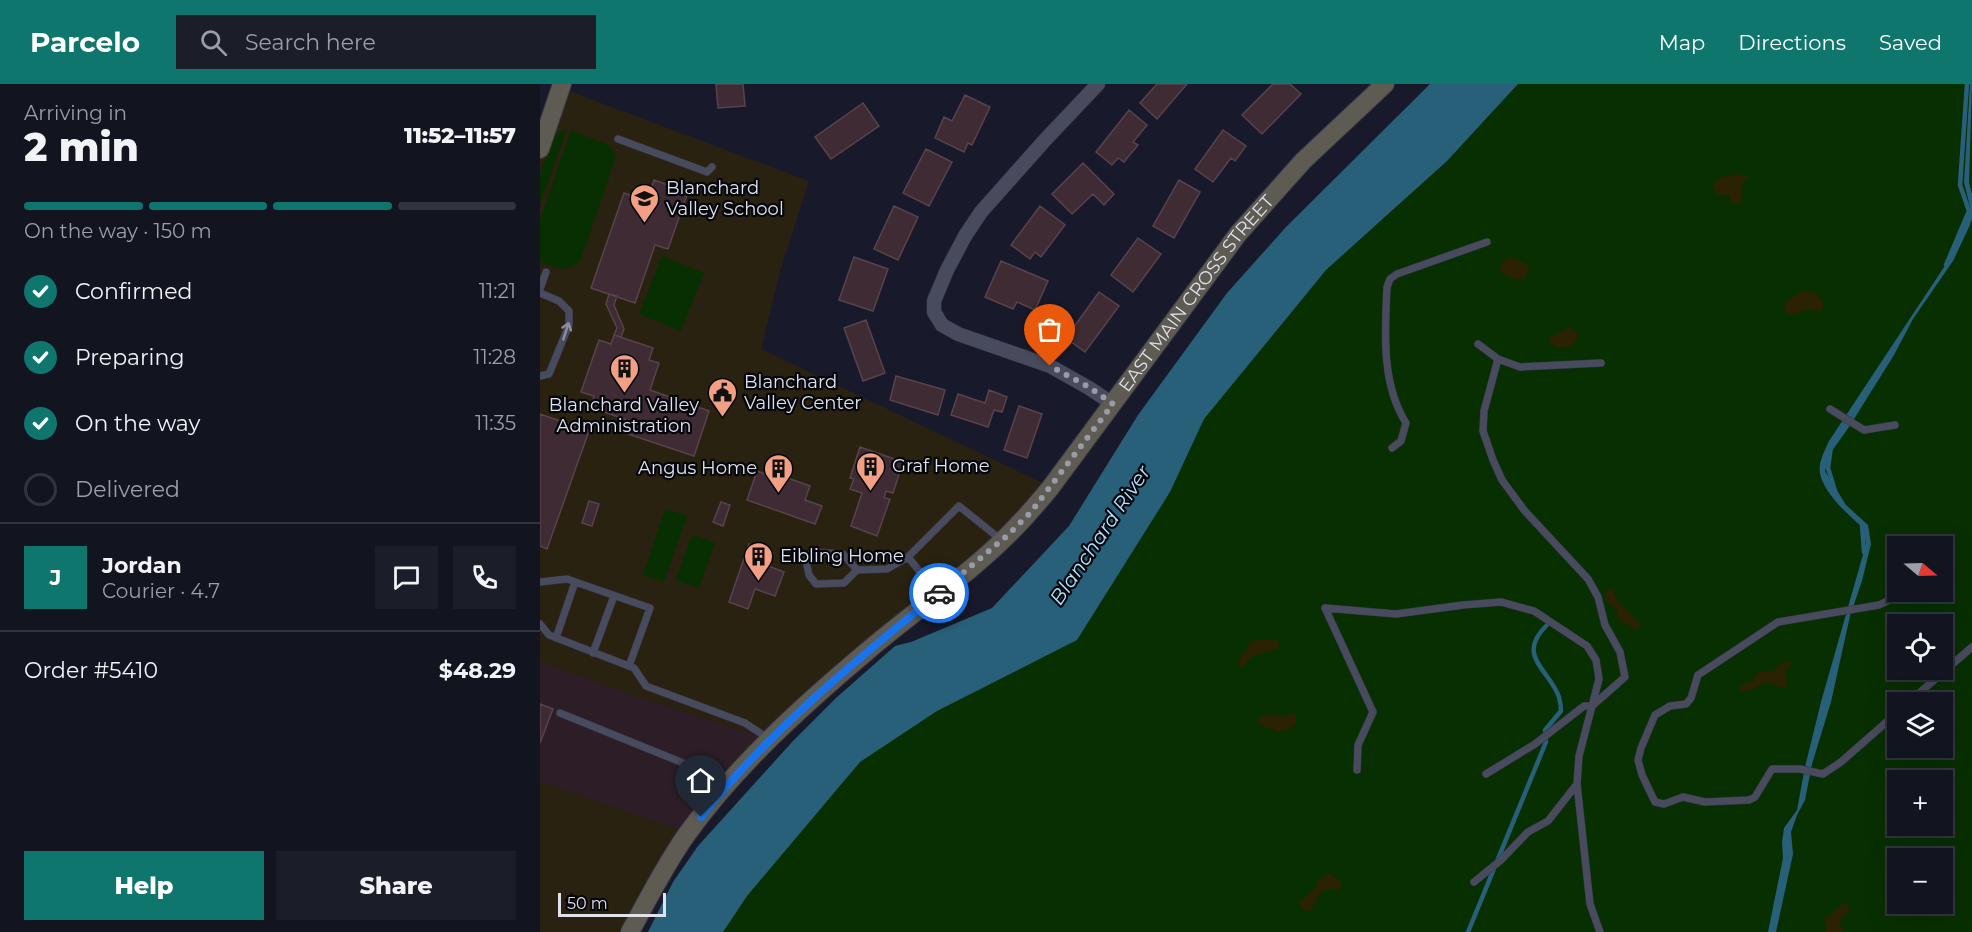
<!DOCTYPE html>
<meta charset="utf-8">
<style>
body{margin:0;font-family:Montserrat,sans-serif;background:#1b1d29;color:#f1f3f6;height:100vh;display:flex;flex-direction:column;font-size:22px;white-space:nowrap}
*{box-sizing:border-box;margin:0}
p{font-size:20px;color:#9c9ea5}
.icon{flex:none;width:33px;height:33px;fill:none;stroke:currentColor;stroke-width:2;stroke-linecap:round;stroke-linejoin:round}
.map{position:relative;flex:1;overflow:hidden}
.sheet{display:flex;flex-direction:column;background:#121420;width:540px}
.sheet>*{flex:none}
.needle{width:39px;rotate:109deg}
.controls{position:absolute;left:1347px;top:452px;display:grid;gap:12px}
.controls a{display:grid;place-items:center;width:66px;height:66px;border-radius:0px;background:#121420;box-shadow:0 6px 24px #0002,0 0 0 2px #31333e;font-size:30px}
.scale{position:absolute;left:18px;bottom:15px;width:108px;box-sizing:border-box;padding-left:6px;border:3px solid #dfe1ed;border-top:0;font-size:16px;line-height:21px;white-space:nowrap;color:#dfe1ed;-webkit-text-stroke:4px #05060c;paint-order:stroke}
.pin{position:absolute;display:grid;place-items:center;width:51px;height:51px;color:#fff;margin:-62px -26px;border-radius:50% 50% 50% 0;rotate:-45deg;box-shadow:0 0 6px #0007}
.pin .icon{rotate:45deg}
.courier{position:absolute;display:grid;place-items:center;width:60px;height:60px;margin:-30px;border:4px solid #1a73e8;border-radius:50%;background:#fff;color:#222;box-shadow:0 2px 8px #0007}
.summary em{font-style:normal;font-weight:800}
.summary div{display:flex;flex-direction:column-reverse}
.summary{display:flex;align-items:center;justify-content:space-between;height:102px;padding:0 24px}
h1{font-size:39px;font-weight:800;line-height:45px}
.bar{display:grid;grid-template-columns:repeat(4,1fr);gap:9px 6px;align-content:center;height:72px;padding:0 24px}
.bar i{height:8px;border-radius:4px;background:#31333e}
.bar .on{background:#0f766e}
.bar p{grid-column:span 4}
.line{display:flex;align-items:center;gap:15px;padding:0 24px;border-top:2px solid #31333e}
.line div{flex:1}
.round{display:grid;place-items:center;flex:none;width:63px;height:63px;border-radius:0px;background:#1b1d29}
ol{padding:0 24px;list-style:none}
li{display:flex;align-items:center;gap:18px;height:66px}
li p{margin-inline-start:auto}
li .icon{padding:6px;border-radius:50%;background:#0f766e;color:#fff;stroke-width:4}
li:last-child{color:#9c9ea5}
li i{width:33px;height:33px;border:3px solid #31333e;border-radius:50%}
.action{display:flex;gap:12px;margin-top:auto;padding:12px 24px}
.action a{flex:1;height:69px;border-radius:0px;background:#0f766e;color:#fff;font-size:24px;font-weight:800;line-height:69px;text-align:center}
.action a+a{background:#1b1d29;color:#f1f3f6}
header{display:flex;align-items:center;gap:36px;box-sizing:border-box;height:84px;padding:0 30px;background:#0f766e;color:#fff}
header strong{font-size:28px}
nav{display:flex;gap:33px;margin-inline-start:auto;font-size:21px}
.search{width:420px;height:54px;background:#1b1d29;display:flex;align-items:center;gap:15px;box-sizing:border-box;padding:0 21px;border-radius:0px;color:#9c9ea5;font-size:22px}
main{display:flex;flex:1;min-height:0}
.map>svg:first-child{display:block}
.commercial{fill:#292211}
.industrial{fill:#2d1d27}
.green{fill:#082f02;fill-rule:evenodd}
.sand{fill:#2a2202}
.water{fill:#285f79}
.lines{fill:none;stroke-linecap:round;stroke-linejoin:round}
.stream{stroke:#285f79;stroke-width:4.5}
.building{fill:#3e2b34;stroke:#58434d;stroke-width:1.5}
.lane-casing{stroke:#353543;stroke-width:8}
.street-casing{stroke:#353543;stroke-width:15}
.secondary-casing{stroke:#353543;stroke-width:20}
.lane{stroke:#484b5e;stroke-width:7}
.street{stroke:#484b5e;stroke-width:14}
.secondary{stroke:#5e5b52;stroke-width:18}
.oneway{stroke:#8c8e9e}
.done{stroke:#999ba9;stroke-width:6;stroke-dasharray:0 10.8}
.route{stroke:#1a73e8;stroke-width:8}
.labels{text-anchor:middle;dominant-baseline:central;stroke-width:4.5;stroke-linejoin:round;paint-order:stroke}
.poi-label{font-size:18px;fill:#dfe1ed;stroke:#05060c;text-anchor:start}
.street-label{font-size:18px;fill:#dfe1ed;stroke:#05060c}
.water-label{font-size:20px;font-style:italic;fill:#b5e3fd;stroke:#05060c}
</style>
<header>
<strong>Parcelo</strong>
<div class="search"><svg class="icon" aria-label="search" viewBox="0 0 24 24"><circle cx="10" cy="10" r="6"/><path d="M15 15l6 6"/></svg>Search here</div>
<nav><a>Map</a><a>Directions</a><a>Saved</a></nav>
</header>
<main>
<section class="sheet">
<div class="summary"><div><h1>2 min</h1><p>Arriving in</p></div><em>11:52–11:57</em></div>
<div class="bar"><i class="on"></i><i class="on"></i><i class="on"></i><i></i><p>On the way · 150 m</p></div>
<ol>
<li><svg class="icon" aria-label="check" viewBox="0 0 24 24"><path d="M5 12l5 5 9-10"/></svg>Confirmed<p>11:21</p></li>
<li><svg class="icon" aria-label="check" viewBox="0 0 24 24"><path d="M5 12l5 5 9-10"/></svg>Preparing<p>11:28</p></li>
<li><svg class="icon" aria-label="check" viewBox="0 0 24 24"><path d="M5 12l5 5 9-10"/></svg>On the way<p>11:35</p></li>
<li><i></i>Delivered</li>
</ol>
<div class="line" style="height:108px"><b class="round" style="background:#0f766e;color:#fff">J</b><div><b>Jordan</b><p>Courier · 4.7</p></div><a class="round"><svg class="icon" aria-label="chat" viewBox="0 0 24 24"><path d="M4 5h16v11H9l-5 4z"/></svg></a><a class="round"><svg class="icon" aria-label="phone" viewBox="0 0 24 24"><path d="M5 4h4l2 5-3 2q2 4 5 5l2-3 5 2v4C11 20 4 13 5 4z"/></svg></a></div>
<div class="line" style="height:78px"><div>Order #5410</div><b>$48.29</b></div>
<div class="action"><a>Help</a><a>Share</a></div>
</section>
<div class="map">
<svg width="1432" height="848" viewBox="0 0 1432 848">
<rect width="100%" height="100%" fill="#181a2b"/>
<path class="commercial" d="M 21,4 L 269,97 L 241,184 L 221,265 L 511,403 L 200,687 L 90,848 L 0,848 L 0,65 Z"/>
<path class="industrial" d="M 0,578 L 101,614 L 230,656 L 148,749 L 0,697 Z"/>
<path class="green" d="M 931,0 L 1432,0 L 1432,848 L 148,848 L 318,635 L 506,531 ZM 1358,462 L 1402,462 L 1402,507 L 1358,507 ZM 1358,540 L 1402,540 L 1402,585 L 1358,585 ZM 1358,618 L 1402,618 L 1402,663 L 1358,663 ZM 1358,696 L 1402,696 L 1402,741 L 1358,741 ZM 1358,774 L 1402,774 L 1402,819 L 1358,819 Z
M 27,45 L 0,121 L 0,90 L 14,51 Z
M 31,46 L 66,60 L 71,63 L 76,73 L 42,172 C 31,192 18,184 0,178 L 0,136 Z
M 122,172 L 164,189 L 141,247 L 99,230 Z
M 125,425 L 147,432 L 124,498 L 103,491 Z
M 152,451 L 175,459 L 159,504 L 136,496 Z"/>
<path class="sand" d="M 1198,90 L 1209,93 L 1201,101 L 1202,120 L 1193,120 L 1189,111 L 1178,111 L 1172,101 L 1182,93 Z
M 969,173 L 986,179 L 989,186 L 985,194 C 976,196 968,195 961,188 L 960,181 Z
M 1262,207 L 1277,209 L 1284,221 L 1280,227 L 1269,225 L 1250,231 L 1243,225 L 1249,215 Z
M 1029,243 L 1036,247 L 1039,252 L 1032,262 L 1020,264 L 1011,260 L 1009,254 Z
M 1066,505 L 1073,506 L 1077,516 L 1101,540 L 1098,545 L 1094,546 L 1088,540 L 1078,536 L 1077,527 L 1065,515 Z
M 724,555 L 740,557 L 738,565 L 712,572 L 704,582 L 699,583 L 698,578 L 712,557 Z
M 1249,577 L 1251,580 L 1245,588 L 1248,599 L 1246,603 L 1240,603 L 1228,598 L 1206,608 L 1200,607 L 1201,601 L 1214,596 L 1218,588 L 1233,587 L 1240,580 Z
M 751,629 L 756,631 L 757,636 L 754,643 L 738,648 C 732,643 725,645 719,640 L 719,634 L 724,630 L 732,632 L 737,630 L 743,633 Z
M 790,789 L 800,796 L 802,802 L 798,806 L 784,806 L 778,812 L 772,826 L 765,828 L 759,818 L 776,804 L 778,796 Z
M 1304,819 L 1308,821 L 1310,827 L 1301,834 L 1300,841 L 1304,848 L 1286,848 L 1284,835 C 1295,829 1295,824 1304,819 Z"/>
<path class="water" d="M 890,0 L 978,0 L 907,77 L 786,186 L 664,335 L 630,408 L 537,556 L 397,627 L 320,678 L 207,812 L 183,848 L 108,848 L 133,798 L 158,762 L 253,657 L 296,614 L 355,562 L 371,558 L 452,524 L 529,442 L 598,331 L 687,209 L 746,143 Z
M 1430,0 L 1432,0 L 1429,99 L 1432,110 L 1432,135 L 1429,143 L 1413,177 L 1373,235 L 1354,271 L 1309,343 L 1289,371 L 1285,387 L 1306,421 L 1328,441 L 1331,460 L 1322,497 L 1310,532 L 1291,618 L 1272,680 L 1265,716 L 1257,731 L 1251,748 L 1253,770 L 1236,848 L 1228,848 L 1243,774 L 1242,758 L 1244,744 L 1257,726 L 1265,683 L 1281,618 L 1326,460 L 1324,447 L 1321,442 C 1307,430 1283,408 1280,389 C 1278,379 1285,366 1289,357 L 1410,174 L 1431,127 L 1424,98 Z"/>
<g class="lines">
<path class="stream" d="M 1406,181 L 1429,127 L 1420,101 L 1427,0
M 1291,363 L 1288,384 L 1295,407
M 1322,441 L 1324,468
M 928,848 L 1006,658 L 1005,646 L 1021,627 C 1021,622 1020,617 1019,613 C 1009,585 975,572 1007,541"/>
</g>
<path class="building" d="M 176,0 L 203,0 L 205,22 L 178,24 Z
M 617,0 L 647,0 L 617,35 L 600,19 Z
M 733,0 L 750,0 L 761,10 L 722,50 L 702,31 Z
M 425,11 L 450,23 L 432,61 L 428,59 L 424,68 L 395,54 L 404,33 L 412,37 Z
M 323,19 L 339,42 L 291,75 L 275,53 Z
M 589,26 L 607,41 L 593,58 L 598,61 L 584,78 L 578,74 L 572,81 L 556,68 Z
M 683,46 L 706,62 L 695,77 L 691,74 L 673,98 L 655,85 Z
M 386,65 L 412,78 L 389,122 L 363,109 Z
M 543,79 L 574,110 L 564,121 L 553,110 L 532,130 L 512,110 Z
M 114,96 L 148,108 L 128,165 L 115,161 L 95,219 L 51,204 L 84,109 L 107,117 Z
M 639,96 L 660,108 L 634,154 L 613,142 Z
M 354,122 L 378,133 L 358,176 L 334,165 Z
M 500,122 L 525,141 L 501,173 L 495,168 L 490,175 L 471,161 Z
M 598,154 L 621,170 L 593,208 L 571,191 Z
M 314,173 L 348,185 L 333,227 L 299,216 Z
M 461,177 L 508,197 L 495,226 L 477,218 L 473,225 L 445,213 Z
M 559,208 L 579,222 L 545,268 L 526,254 Z
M 69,210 L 77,212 L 74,221 L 84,245 L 81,253 L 74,251 L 77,244 L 66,220 Z
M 326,236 L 345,289 L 323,297 L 304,244 Z
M 74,251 L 113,264 L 109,276 L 119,279 L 110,306 L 169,327 L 154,372 L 85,349 L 89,337 L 51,323 L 54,312 L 41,308 L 59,256 L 71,260 Z
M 356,292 L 405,306 L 398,331 L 350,316 Z
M 449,306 L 467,313 L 462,328 L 454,326 L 448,343 L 411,331 L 418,310 L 445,319 Z
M 479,322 L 502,330 L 487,374 L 464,366 Z
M 0,330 L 49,347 L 7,465 L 0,462 Z
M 320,363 L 363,378 L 353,409 L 346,407 L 344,414 L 350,415 L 337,452 L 311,442 L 322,409 L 310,405 L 314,395 L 310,394 Z
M 217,387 L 244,397 L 245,393 L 270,402 L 265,416 L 282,422 L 275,440 L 207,416 Z
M 49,417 L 59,420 L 52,442 L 42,439 Z
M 181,418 L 190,421 L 183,442 L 173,438 Z
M 209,460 L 233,469 L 228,482 L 244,488 L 235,512 L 215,505 L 208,525 L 189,518 Z
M 0,620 L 13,625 L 0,659 Z"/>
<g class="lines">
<defs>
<path id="lane" d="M 78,55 L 167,88 L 172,83
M 0,205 L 6,188
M 0,209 L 19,217 L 29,227 L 29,241 L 9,290 L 0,292
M 938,260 L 958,275
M 1290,325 L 1324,346 L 1355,341
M 852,364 L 861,357 L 866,339 C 841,299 845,248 847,203 L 850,195 L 857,190 L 947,158
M 317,486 L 303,470 L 272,468 L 266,477 L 269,491 L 276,500 L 304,499 L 317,486 L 347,485 L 368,473
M 0,498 L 27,495 L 110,524 L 89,582
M 397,509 L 368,473 L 419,422 L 460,455
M 785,524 L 856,530 L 923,521 L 961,518 L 994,527 L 1047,562 L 1056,576 L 1059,595 L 1052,622 L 1044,622 L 995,660 L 946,690
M 785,524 L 833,628 L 818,661 L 817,686
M 0,540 L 9,551 L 94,584 L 106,602 L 205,639 L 229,655
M 16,554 L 35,498
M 53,569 L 74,512
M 1369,618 L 1432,563
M 1358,628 L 1301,678 L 1283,690 L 1260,685 L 1232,685 L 1215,713 L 1209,716 L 1165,718 L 1143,713 L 1124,720 L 1115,718 L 1102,691 L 1098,676 L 1101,664 L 1115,631 L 1130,622 L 1146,620 L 1151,614 L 1158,591 L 1238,538 L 1339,521 L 1369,507
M 20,629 L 148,681 L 170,693 L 182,703
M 934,798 L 961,776 L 988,748 L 1008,737 L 1037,700
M 1060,848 L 1050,820 L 1037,700 L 1039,672 L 1052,622 L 1085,593 L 1080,568 L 1065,541 L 1058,513 L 1048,495 L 984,426 L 962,396 L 953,376 L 943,347 L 944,327 L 958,275 L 980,283 L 1061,279"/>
<path id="street" d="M 558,0 L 505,56 L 441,128 L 425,152 L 407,186 L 394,217 L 394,228 L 402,241 L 418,250 L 510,282 L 549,304 L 573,320"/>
<g id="secondary">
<path d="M 0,65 L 22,0"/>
<path id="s1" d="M 90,848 C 108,815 125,781 147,750 C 196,682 261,623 325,569 C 372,528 425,494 469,450 C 484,435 498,419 511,403 L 698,150 L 763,77 L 845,0"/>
</g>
</defs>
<use href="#lane" class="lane-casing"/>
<use href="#street" class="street-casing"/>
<use href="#secondary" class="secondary-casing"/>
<use href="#lane" class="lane"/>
<use href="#street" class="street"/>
<use href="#secondary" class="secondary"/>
</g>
<defs><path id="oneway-shaft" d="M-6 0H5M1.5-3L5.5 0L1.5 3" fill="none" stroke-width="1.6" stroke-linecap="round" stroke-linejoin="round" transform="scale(1.5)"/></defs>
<use class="oneway" href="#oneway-shaft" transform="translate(26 247) rotate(-72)"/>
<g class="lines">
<path class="done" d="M 399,509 L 468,451 L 491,428 L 573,320 L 549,303 L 510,282"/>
<path class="route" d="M 161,733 C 229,647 315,577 399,509"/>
</g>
<defs>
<symbol id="school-pin" viewBox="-11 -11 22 30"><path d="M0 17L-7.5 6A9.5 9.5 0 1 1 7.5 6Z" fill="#f39f83" stroke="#05060c"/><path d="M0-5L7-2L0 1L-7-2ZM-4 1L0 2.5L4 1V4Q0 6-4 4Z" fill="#111"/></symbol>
<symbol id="building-pin" viewBox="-11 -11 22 30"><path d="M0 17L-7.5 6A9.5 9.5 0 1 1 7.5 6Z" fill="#f39f83" stroke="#05060c"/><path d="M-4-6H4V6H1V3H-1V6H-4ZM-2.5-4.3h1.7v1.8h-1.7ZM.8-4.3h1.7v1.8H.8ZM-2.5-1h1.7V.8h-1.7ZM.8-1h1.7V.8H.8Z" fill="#111"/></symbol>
<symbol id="civic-pin" viewBox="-11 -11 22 30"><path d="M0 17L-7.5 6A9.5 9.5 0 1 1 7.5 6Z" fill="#f39f83" stroke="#05060c"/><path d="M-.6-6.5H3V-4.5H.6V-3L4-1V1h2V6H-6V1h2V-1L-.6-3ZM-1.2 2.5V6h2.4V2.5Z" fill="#111"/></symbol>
</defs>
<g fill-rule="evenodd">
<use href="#school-pin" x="88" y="98" width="33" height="45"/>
<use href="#building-pin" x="68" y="268" width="33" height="45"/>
<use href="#civic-pin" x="166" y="292" width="33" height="45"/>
<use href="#building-pin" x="314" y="366" width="33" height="45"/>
<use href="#building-pin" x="222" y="368" width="33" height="45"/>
<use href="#building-pin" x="202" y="456" width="33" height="45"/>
</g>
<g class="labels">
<g class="poi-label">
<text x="126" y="104">Blanchard<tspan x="126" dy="21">Valley School</tspan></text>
<text x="204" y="298">Blanchard<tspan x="204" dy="21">Valley Center</tspan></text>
<text x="84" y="321" text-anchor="middle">Blanchard Valley<tspan x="84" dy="21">Administration</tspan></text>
<text x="352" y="382">Graf Home</text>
<text x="217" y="384" text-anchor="end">Angus Home</text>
<text x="240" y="472">Eibling Home</text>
</g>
<g class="street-label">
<text stroke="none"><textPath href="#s1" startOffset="860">EAST MAIN CROSS STREET</textPath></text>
</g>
<g class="water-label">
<text transform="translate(560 451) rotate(-56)">Blanchard River</text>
</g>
</g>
</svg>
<div class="controls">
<a><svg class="needle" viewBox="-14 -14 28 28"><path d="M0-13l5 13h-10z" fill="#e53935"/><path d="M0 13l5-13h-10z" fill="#9c9ea5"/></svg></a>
<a><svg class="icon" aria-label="locate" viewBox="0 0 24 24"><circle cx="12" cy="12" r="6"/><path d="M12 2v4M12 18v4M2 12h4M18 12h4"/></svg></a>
<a><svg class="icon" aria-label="layers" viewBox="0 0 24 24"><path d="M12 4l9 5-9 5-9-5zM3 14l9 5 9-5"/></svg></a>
<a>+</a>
<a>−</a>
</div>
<div class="scale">50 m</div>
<div class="pin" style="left:510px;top:282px;background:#ea580c"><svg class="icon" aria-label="bag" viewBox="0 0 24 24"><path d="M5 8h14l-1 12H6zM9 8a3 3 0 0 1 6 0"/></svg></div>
<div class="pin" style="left:161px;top:733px;background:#1f2937"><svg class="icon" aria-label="home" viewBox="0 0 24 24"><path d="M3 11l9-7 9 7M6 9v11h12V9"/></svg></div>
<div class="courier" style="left:399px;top:509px"><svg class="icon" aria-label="car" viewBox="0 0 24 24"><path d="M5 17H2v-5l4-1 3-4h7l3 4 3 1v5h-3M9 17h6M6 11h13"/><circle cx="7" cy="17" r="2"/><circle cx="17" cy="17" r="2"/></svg></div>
</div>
</main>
